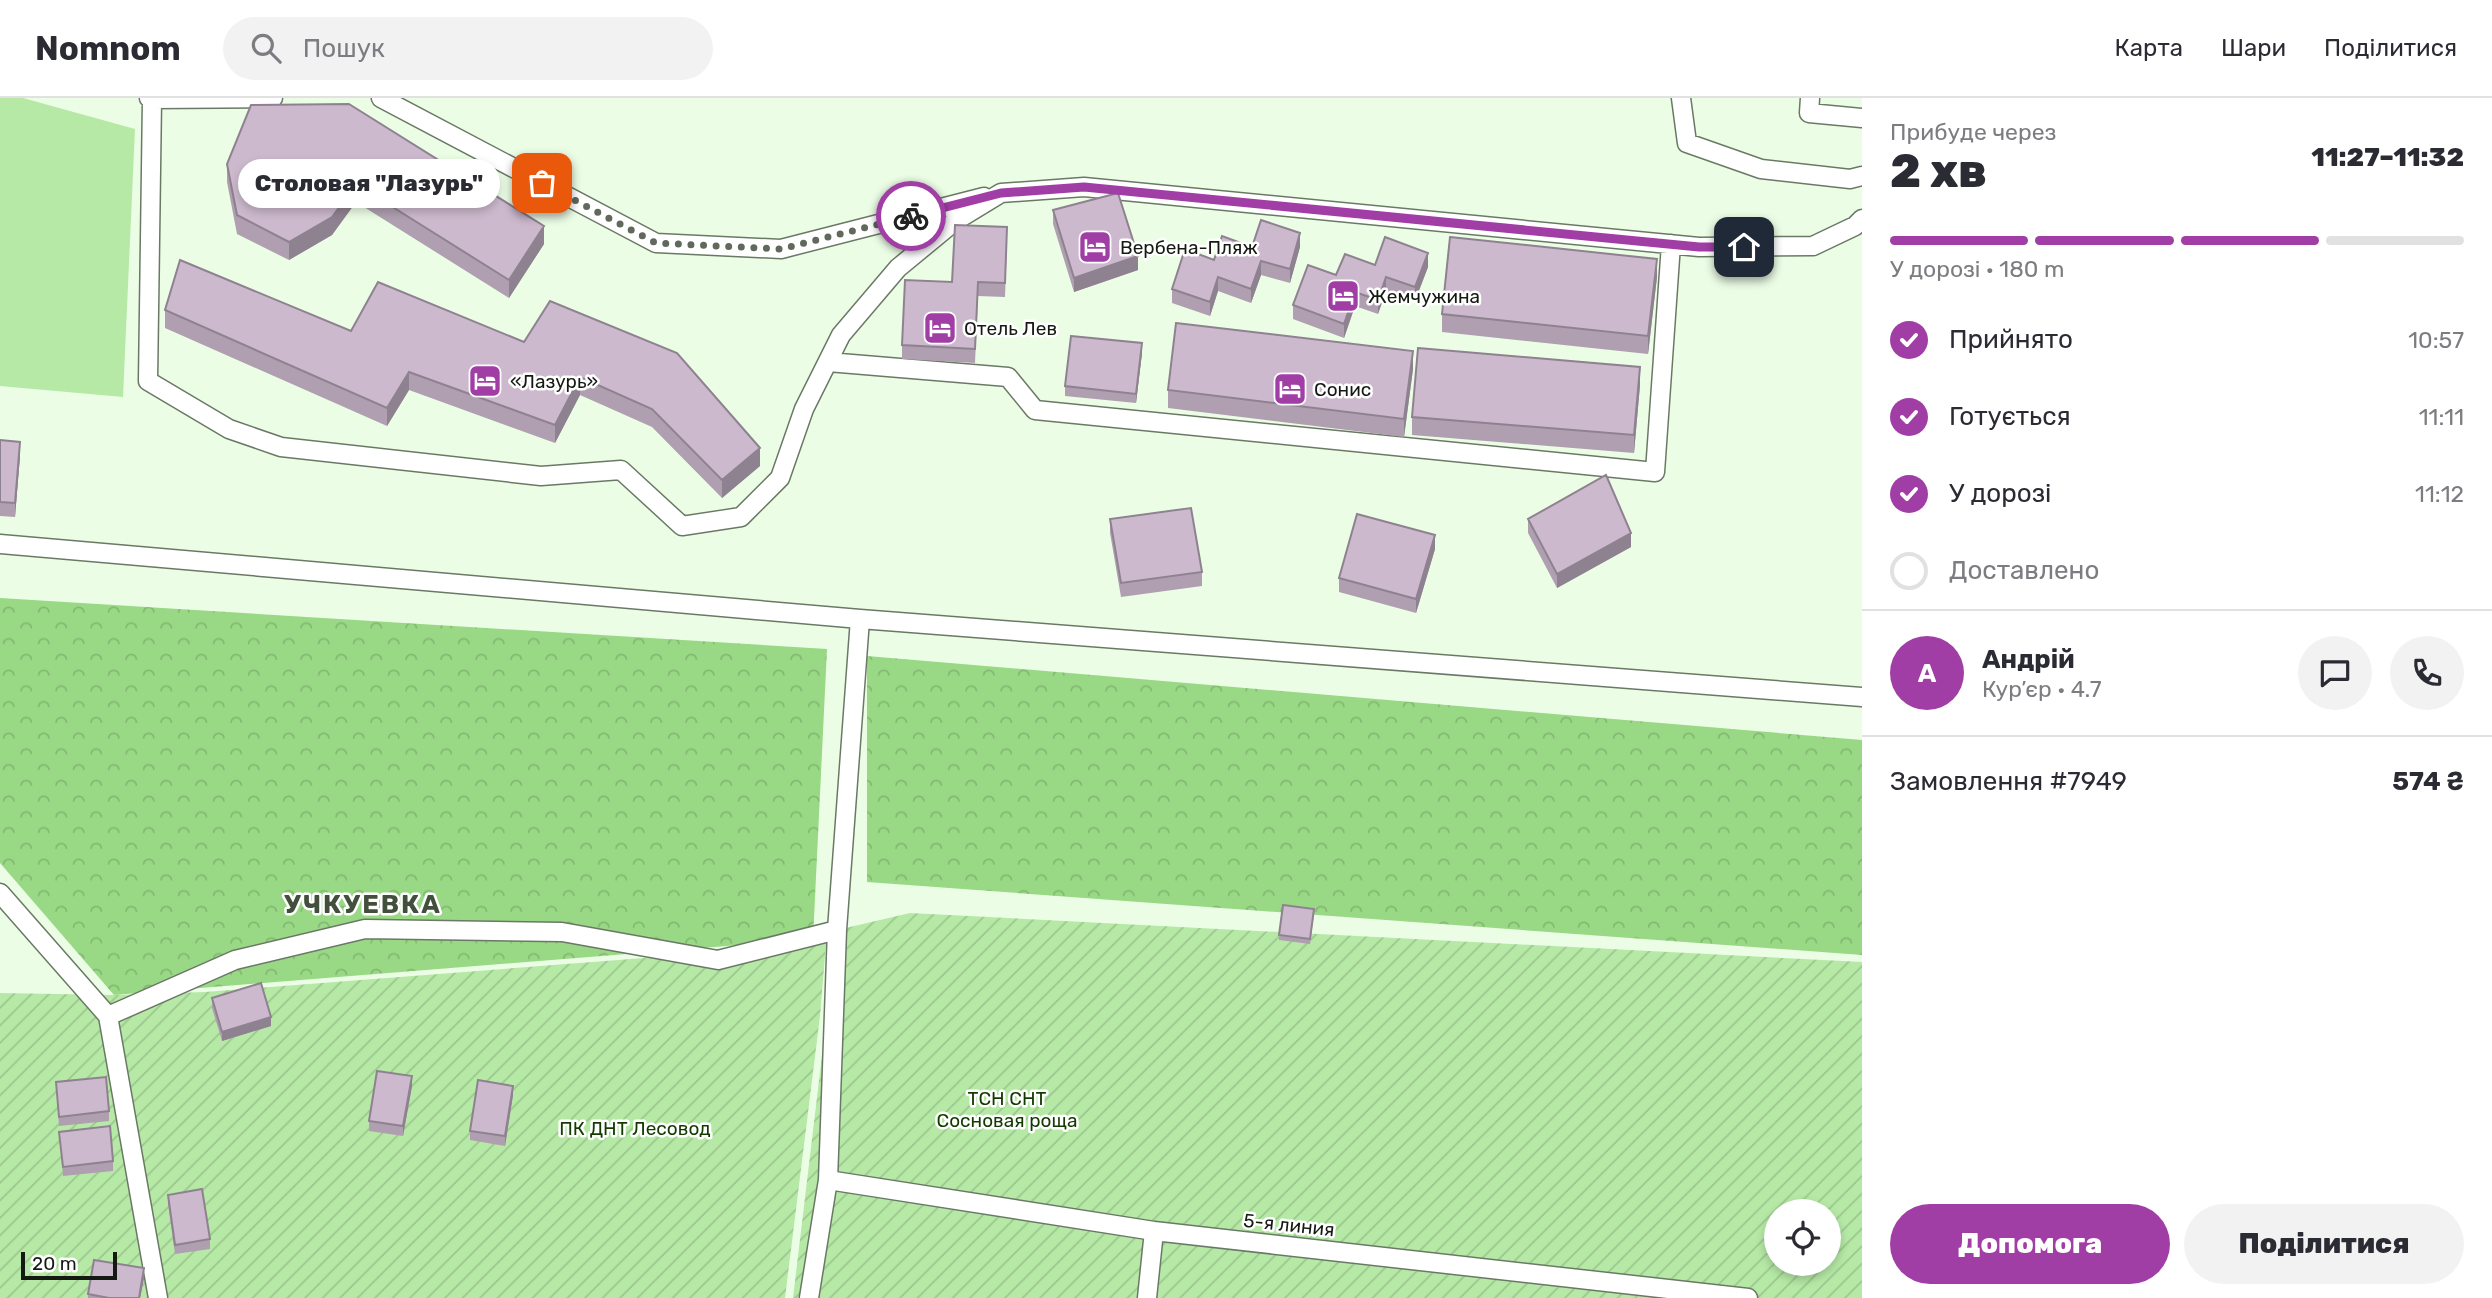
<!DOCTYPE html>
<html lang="uk">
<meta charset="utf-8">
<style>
body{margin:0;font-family:Rubik,sans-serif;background:#f2f2f3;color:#2b2b33;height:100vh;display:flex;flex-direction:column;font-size:26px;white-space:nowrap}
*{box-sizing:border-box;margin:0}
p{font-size:23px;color:#7c7c81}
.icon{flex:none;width:38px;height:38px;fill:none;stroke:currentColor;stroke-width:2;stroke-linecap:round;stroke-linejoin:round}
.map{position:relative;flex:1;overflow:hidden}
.sheet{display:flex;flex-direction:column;background:#fff;width:630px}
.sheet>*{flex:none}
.buttons{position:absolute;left:1764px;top:1101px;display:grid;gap:14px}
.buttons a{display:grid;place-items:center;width:77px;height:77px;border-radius:50%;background:#fff;box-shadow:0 4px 10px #0003;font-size:35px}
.scale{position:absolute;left:21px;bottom:18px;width:96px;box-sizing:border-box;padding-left:7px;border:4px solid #141a12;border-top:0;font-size:19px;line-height:24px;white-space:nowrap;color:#141a12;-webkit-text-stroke:5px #fff;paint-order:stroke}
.pin{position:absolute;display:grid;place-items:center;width:60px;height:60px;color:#fff;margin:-30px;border-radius:14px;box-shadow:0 4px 10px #0006}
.courier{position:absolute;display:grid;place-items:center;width:70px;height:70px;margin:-35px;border:5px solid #a03ea6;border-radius:50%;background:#fff;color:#222;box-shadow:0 2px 9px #0007}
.bubble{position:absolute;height:49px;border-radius:24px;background:#fff;box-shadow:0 4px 10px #0003;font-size:23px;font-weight:800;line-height:49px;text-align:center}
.overview em{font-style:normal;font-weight:800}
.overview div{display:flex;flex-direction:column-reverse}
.overview{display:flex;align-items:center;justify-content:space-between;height:119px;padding:0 28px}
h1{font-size:46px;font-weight:800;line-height:52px}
.bar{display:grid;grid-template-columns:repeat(4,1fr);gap:10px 7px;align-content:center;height:84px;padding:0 28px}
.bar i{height:9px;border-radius:5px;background:#e1e1e2}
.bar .current{background:#a03ea6}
.bar p{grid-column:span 4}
.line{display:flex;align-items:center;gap:18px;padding:0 28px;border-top:2px solid #e1e1e2}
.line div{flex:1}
.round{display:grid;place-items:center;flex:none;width:74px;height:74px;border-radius:37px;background:#f2f2f3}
ol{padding:0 28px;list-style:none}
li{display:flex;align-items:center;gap:21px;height:77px}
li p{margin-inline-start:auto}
li .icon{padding:7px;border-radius:50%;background:#a03ea6;color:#fff;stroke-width:4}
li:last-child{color:#7c7c81}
li i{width:38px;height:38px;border:4px solid #e1e1e2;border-radius:50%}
.button{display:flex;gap:14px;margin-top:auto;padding:14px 28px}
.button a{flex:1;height:80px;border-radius:42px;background:#a03ea6;color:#fff;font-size:28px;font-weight:800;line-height:80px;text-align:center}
.button a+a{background:#f2f2f3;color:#2b2b33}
header{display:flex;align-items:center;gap:42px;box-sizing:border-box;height:98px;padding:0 35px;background:#fff;border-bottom:2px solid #e1e1e2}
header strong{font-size:33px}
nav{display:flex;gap:38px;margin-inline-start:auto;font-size:24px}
.search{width:490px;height:63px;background:#f2f2f3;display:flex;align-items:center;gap:18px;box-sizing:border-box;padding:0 24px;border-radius:38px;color:#7c7c81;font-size:26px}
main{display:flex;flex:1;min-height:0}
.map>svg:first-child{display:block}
.forest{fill:url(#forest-crowns)}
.garden{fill:url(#garden-furrows);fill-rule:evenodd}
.pitch{fill:#b6e9a6}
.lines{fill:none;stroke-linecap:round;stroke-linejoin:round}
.lane-casing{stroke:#6a7965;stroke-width:21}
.lane{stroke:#fff;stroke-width:18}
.wall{fill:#af9fb0}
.shaded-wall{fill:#8f8290}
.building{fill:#ccb9cd;stroke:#8f8290;stroke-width:2}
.done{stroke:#60695c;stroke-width:7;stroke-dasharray:0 12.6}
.route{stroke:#a03ea6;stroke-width:9}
.labels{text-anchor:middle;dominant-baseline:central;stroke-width:5;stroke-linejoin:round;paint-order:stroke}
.poi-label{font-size:19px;fill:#141a12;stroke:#fff;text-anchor:start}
.park-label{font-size:19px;fill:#133b01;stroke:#fff}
.street-label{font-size:19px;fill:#141a12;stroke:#fff}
.district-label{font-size:26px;font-weight:bold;letter-spacing:2px;fill:#414f3c;stroke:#fff}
</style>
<header>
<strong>Nomnom</strong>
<div class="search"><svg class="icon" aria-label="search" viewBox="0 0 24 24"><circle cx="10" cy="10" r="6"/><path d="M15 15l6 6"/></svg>Пошук</div>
<nav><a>Карта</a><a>Шари</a><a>Поділитися</a></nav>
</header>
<main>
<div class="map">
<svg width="1862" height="1200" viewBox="0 0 1862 1200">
<defs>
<pattern id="forest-crowns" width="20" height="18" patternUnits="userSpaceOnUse" patternTransform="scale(1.75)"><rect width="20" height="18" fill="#99d885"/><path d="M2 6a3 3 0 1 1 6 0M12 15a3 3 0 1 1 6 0" fill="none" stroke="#83b972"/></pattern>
<pattern id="garden-furrows" width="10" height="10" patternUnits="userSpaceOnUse" patternTransform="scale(1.75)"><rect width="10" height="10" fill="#b6e9a6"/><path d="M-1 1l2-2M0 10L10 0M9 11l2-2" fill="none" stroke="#9cc78e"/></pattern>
</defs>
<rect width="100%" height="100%" fill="#ecfde6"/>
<path class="forest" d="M 0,500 L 827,551 L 813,841 L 114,897 L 0,765 Z
M 867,558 L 1862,642 L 1862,857 L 867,784 Z"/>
<path class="garden" d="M 910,815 L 1862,864 L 1862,1200 L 793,1200 L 837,832 ZM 1776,1113 L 1829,1113 L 1829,1166 L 1776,1166 Z
M 826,846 L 820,918 L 785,1200 L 0,1200 L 0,895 L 114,897 L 205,894 Z"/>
<path class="pitch" d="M 0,0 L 23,0 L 135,31 L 123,299 L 0,288 Z"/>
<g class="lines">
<defs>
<path id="lane" d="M 149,0 L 152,1 L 148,283 L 229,331 L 281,349 L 541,378 L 621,372 L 682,428 L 741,419 L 780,380 L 804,311 L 841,237 L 898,170 L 955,123 L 1001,95 L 1084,89 L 1699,149 L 1813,148 L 1855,128 L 1862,121
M 381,0 L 656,145 L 781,151 L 984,99
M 1681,0 L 1687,45 L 1761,71 L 1850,81 L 1862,78
M 1810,0 L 1809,15 L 1862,20
M 152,1 L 273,0
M 828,264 L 1008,279 L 1035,312 L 1655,374 L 1671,146
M 0,446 L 860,521 L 1862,599
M 0,795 L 108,918 L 158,1200
M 108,918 L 235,862 L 365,831 L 562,834 L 718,862 L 837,832
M 828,1082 L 1154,1133 L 1748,1200
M 809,1200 L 828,1082 L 837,832 L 860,521
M 1147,1200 L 1154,1133"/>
</defs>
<use href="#lane" class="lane-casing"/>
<use href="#lane" class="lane"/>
</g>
<path class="wall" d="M 251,7 L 544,146 L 509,200 L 356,104 L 332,137 L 289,162 L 237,136 L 227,84 L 227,66 Z
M 1053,112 L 1138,172 L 1074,194 L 1053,126 Z
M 1007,143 L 1005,199 L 978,198 L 975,265 L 902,261 L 902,247 Z
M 1252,149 L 1300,149 L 1290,185 L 1261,177 L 1251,205 L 1218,193 L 1210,218 L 1172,205 L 1172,191 L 1214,162 Z
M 1375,167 L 1428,169 L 1415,203 L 1386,193 L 1378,216 L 1355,208 L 1344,240 L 1293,221 L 1293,207 L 1336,177 Z
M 1657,179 L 1648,256 L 1442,234 L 1442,216 Z
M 165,212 L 351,233 L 524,244 L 760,368 L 722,400 L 652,329 L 580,297 L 555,345 L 409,292 L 387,328 L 165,230 Z
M 1142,255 L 1136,305 L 1065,298 L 1065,288 Z
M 1413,271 L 1404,339 L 1168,310 L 1168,292 Z
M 1640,287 L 1634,355 L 1412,337 L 1412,319 Z
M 0,342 L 20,358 L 15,419 L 0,418 Z
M 1110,421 L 1202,474 L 1202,488 L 1121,499 L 1110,435 Z
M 1528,421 L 1631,449 L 1557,490 L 1528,435 Z
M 1435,451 L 1416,515 L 1339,494 L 1339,480 Z
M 1314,816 L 1310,846 L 1279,842 L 1279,837 Z
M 212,900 L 271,928 L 222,943 L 212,910 Z
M 56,984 L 109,1013 L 109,1023 L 59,1028 Z
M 412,988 L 403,1038 L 369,1033 L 369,1023 Z
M 513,997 L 505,1048 L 470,1042 L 470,1033 Z
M 59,1034 L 113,1063 L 113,1073 L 63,1078 Z
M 168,1097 L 210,1141 L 210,1151 L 175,1156 L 168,1106 Z
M 144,1180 L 140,1200 L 88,1200 L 88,1196 Z"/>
<path class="shaded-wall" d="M 356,86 L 356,104 L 332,137 L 289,162 L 289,144 Z
M 544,128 L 544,146 L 509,200 L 509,182 Z
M 1300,135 L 1300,149 L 1290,185 L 1290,171 Z
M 1428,155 L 1428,169 L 1415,203 L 1415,189 Z
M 1138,158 L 1138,172 L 1074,194 L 1074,180 Z
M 1657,161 L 1657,179 L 1648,256 L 1648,238 Z
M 1261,163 L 1261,177 L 1251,205 L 1251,191 Z
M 1218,179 L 1218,193 L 1210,218 L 1210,204 Z
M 1386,179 L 1386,193 L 1378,216 L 1378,202 Z
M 1355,194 L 1355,208 L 1344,240 L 1344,226 Z
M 1142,245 L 1142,255 L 1136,305 L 1136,296 Z
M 1413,253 L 1413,271 L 1404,339 L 1404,321 Z
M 1640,269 L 1640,287 L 1634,355 L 1634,337 Z
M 409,274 L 409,292 L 387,328 L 387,310 Z
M 580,279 L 580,297 L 555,345 L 555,327 Z
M 20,344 L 20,358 L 15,419 L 15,405 Z
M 760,350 L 760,368 L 722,400 L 722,382 Z
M 1631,435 L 1631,449 L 1557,490 L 1557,476 Z
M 1435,437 L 1435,451 L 1416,515 L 1416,501 Z
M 271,919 L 271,928 L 222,943 L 222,934 Z
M 412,978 L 412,988 L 403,1038 L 403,1028 Z
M 513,988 L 513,997 L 505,1048 L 505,1038 Z
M 144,1170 L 144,1180 L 140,1200 L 139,1200 Z"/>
<path class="building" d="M 349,6 L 544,128 L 509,182 L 356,86 L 332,119 L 289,144 L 237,117 L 227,66 L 251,7 Z
M 1118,95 L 1138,158 L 1074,180 L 1053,112 Z
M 1261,122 L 1300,135 L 1290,171 L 1261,163 L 1251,191 L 1218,179 L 1210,204 L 1172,191 L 1185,151 L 1214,162 L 1222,138 L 1252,149 Z
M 955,127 L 1007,129 L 1005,185 L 978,184 L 975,251 L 902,247 L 905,182 L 952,184 Z
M 1385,139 L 1428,155 L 1415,189 L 1386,179 L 1378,202 L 1355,194 L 1344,226 L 1293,207 L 1308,167 L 1336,177 L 1345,156 L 1375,167 Z
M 1450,139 L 1657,161 L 1648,238 L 1442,216 Z
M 180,162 L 351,233 L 378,184 L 524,244 L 550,203 L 677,255 L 760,350 L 722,382 L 652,311 L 580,279 L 555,327 L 409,274 L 387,310 L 165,212 Z
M 1176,225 L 1413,253 L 1404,321 L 1168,292 Z
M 1071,238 L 1142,245 L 1136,296 L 1065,288 Z
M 1418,250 L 1640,269 L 1634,337 L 1412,319 Z
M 0,342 L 20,344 L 15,405 L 0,404 Z
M 1606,377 L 1631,435 L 1557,476 L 1528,421 Z
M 1191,410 L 1202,474 L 1121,485 L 1110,421 Z
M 1357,416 L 1435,437 L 1416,501 L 1339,480 Z
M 1283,807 L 1314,811 L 1310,841 L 1279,837 Z
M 261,885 L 271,919 L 222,934 L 212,900 Z
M 377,973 L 412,978 L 403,1028 L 369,1023 Z
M 106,979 L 109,1013 L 59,1019 L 56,984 Z
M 478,982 L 513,988 L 505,1038 L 470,1033 Z
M 110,1028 L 113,1063 L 63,1069 L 59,1034 Z
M 202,1091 L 210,1141 L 175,1147 L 168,1097 Z
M 94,1162 L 144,1170 L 139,1200 L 109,1200 L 88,1196 Z"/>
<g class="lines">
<path class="done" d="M 542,85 L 656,145 L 781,151 L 911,118"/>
<path class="route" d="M 911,118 L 1001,95 L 1084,89 L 1699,149 L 1744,149"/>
</g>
<defs>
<symbol id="hotel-square" viewBox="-11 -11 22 22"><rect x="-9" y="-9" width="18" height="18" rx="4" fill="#a03ea6" stroke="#fff"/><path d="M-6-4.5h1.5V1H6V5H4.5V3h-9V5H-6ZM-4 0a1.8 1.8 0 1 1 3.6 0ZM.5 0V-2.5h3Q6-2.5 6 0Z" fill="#fff"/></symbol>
</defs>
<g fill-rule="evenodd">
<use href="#hotel-square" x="1076" y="130" width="38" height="38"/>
<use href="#hotel-square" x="1324" y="179" width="38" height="38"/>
<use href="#hotel-square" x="921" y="211" width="38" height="38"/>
<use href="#hotel-square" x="466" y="264" width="38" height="38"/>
<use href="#hotel-square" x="1271" y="272" width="38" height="38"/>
</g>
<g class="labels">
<g class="poi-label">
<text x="1120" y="149">Вербена-Пляж</text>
<text x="1368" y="198">Жемчужина</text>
<text x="964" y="230">Отель Лев</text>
<text x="510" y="283">«Лазурь»</text>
<text x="1314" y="291">Сонис</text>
</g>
<g class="park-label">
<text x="1007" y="1000">ТСН СНТ<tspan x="1007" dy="22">Сосновая роща</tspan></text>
<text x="635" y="1030">ПК ДНТ Лесовод</text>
</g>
<g class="street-label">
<text transform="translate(1289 1127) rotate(6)">5-я линия</text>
</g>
<g class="district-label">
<text x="363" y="806">УЧКУЕВКА</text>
</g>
</g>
</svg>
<div class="buttons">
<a><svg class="icon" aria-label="locate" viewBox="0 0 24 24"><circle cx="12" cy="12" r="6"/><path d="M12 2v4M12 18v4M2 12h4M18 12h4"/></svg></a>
</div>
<div class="scale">20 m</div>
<div class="pin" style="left:542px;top:85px;background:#ea580c"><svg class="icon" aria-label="bag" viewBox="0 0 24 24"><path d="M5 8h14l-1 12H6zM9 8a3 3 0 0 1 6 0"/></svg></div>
<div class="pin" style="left:1744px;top:149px;background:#1f2937"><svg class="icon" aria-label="home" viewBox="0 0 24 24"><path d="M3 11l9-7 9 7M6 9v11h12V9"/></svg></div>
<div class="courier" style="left:911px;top:118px"><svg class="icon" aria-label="bike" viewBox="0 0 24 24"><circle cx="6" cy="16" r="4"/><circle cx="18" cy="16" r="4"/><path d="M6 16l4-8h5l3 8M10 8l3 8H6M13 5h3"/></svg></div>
<div class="bubble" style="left:238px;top:61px;width:262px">Столовая &quot;Лазурь&quot;</div>
</div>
<section class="sheet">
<div class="overview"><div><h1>2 хв</h1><p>Прибуде через</p></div><em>11:27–11:32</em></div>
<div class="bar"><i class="current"></i><i class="current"></i><i class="current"></i><i></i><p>У дорозі · 180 m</p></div>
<ol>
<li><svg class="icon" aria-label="check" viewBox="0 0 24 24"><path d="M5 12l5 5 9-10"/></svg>Прийнято<p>10:57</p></li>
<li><svg class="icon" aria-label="check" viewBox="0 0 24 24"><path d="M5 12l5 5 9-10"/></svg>Готується<p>11:11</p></li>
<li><svg class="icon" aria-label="check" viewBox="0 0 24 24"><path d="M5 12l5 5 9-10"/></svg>У дорозі<p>11:12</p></li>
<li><i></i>Доставлено</li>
</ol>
<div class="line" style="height:126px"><b class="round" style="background:#a03ea6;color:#fff">А</b><div><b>Андрій</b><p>Кур’єр · 4.7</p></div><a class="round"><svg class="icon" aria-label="chat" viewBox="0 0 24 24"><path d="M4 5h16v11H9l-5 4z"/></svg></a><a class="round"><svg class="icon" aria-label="phone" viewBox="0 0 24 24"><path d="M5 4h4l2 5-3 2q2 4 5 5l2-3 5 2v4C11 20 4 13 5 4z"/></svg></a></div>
<div class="line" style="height:91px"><div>Замовлення #7949</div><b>574 ₴</b></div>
<div class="button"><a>Допомога</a><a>Поділитися</a></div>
</section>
</main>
